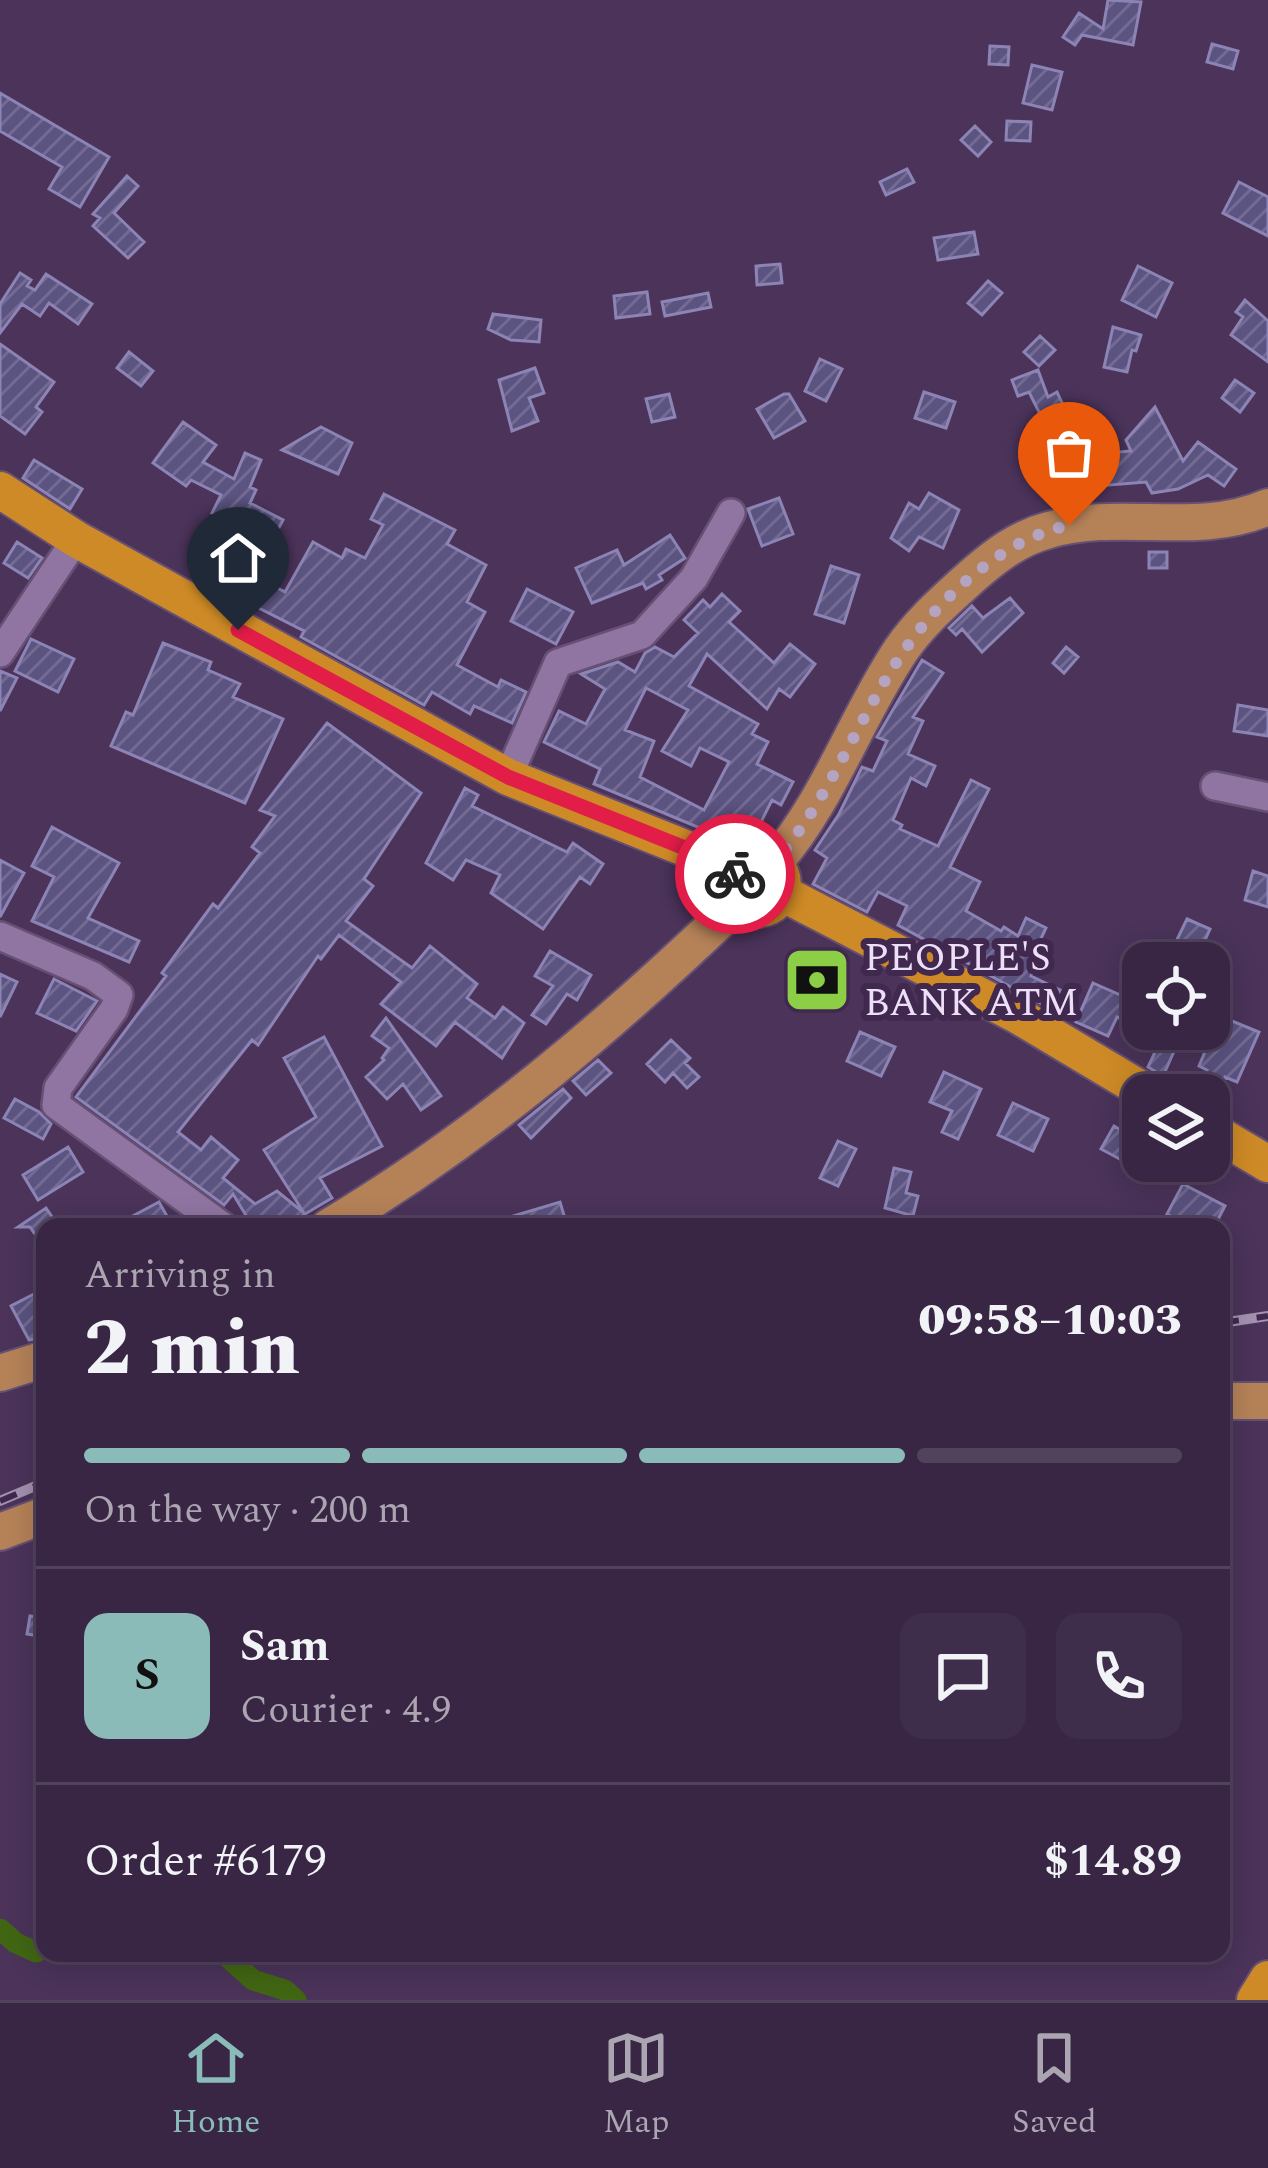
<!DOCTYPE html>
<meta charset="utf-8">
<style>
body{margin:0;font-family:Spectral,serif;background:#3f2e4b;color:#f1f3f6;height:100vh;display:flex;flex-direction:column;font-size:45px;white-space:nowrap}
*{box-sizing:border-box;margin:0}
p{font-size:39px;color:#aba5b2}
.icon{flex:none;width:66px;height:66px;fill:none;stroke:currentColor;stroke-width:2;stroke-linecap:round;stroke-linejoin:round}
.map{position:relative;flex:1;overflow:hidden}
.side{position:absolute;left:36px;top:1218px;width:1194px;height:744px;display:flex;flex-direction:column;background:#382644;border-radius:24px;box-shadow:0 6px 30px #0003,0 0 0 3px #52435d}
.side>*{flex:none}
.buttons{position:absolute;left:1122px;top:942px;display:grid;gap:24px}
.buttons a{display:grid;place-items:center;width:108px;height:108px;border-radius:24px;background:#382644;box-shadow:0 6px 30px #0003,0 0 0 3px #52435d;font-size:60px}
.pin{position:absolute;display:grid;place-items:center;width:102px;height:102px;color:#fff;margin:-123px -51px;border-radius:50% 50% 50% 0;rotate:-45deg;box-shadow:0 0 12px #0007}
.pin .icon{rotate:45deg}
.courier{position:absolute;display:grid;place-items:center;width:120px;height:120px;margin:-60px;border:9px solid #e11d48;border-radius:50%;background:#fff;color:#222;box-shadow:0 3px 15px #0007}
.headline em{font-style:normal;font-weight:800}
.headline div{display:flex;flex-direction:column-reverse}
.headline{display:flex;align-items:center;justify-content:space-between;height:204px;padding:0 48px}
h1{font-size:78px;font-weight:800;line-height:90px}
.bar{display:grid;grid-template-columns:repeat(4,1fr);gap:18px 12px;align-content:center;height:144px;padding:0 48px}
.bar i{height:15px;border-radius:9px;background:#52435d}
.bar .active{background:#8bbbb9}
.bar p{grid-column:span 4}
.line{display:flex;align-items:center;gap:30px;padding:0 48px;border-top:3px solid #52435d}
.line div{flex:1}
.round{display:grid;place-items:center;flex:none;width:126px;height:126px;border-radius:24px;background:#3f2e4b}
.tab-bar{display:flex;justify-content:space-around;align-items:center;height:168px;border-top:3px solid #52435d;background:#382644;font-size:33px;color:#aba5b2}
.tab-bar a{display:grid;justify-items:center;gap:6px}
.tab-bar .active{color:#8bbbb9}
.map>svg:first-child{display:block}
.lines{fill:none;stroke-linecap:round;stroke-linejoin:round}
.canal{stroke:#416613;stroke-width:21}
.building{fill:url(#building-hatch);stroke:#8c84b5;stroke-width:3;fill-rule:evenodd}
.minor-casing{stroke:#665073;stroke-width:32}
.major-casing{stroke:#665073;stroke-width:40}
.highway-casing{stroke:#665073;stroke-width:40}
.minor{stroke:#9075a2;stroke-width:27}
.major{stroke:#b58258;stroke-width:36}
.highway{stroke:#ce8a26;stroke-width:36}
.rail-casing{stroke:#a391b0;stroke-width:10}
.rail{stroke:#40284f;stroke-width:6;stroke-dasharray:18;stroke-linecap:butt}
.done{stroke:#b4a3c1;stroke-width:12;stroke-dasharray:0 21.6}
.route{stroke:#e11d48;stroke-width:15}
.labels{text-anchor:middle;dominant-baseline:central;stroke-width:12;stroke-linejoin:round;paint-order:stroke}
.poi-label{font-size:39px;fill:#eddff8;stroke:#40284f;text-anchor:start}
</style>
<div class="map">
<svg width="1268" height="2000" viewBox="0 0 1268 2000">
<defs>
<pattern id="building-hatch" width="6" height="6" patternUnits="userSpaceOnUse" patternTransform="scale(3)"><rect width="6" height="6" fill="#5b5380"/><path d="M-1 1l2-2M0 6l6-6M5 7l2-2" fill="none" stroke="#736b93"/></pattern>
</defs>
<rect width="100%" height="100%" fill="#4b335a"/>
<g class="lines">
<path class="canal" d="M 0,1929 L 16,1943 L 36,1952 L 45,1947
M 223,1953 L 253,1980 L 285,1990 L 296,2000"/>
</g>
<path class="building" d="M 1108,0 L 1141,2 L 1133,45 L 1082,35 L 1075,45 L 1063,37 L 1079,13 L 1103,29 Z
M 1212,44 L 1238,51 L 1233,69 L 1207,62 Z
M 990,46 L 1009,47 L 1008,65 L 989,64 Z
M 1032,65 L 1062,72 L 1052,110 L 1023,103 Z
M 0,93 L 109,157 L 80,207 L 49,189 L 62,167 L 0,131 Z
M 1007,121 L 1031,122 L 1030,141 L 1006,140 Z
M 975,126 L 991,142 L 978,156 L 961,140 Z
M 907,169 L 914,182 L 886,195 L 880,182 Z
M 127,176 L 138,186 L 114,213 L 144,242 L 128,258 L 93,226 L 100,218 L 93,214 Z
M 1239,182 L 1268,197 L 1268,236 L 1223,213 Z
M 974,232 L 978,254 L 938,260 L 934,238 Z
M 780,264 L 782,283 L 757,285 L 756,266 Z
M 1138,266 L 1172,283 L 1156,317 L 1122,300 Z
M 20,273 L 31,280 L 27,286 L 35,290 L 46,274 L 92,304 L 78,324 L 49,303 L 40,316 L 22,304 L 0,333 L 0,304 Z
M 988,281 L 1002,293 L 982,315 L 968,303 Z
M 647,292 L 650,314 L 616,318 L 614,296 Z
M 708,293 L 711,307 L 665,316 L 662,302 Z
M 1245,300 L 1268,321 L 1268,362 L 1231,335 L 1243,317 L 1236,312 Z
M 493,314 L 541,320 L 539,342 L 511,340 L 488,329 Z
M 1113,327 L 1141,335 L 1136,351 L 1132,350 L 1127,372 L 1104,367 Z
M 1040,336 L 1055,350 L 1039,366 L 1024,352 Z
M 0,344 L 54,382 L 36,407 L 42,412 L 25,434 L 0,416 Z
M 129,352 L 153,371 L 141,386 L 117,368 Z
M 820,359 L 842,369 L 826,401 L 805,391 Z
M 535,368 L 544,393 L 529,398 L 538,421 L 512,431 L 499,380 Z
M 1038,370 L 1048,397 L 1057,392 L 1064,407 L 1042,418 L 1029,392 L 1018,396 L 1012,380 Z
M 1235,380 L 1254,393 L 1240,412 L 1222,398 Z
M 924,392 L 955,402 L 946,428 L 915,418 Z
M 669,394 L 675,417 L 652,422 L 646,399 Z
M 784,394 L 789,394 L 805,421 L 774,438 L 757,409 Z
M 1155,407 L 1183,461 L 1198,442 L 1236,469 L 1224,486 L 1208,475 L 1178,489 L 1152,493 L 1146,482 L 1085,487 L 1083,455 L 1131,451 L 1126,440 Z
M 183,422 L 216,445 L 203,462 L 234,479 L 245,453 L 261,460 L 250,487 L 256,490 L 250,503 L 283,520 L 271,543 L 212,513 L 221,495 L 191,480 L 186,486 L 153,463 Z
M 321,427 L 352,443 L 338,474 L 282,450 Z
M 34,460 L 82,489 L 70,509 L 23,478 Z
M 929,493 L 959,510 L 943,548 L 919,537 L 909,551 L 891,538 L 909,503 L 919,509 Z
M 384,494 L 455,530 L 447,544 L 486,565 L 467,602 L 485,612 L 457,665 L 498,687 L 501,680 L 526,692 L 512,723 L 474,706 L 470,714 L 432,692 L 424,705 L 301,637 L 304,631 L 229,593 L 241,569 L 285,592 L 313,542 L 342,558 L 346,549 L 365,558 L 383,525 L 371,519 Z
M 779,498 L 793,534 L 762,546 L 748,509 Z
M 670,535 L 685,558 L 659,575 L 662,580 L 646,589 L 643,583 L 592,603 L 576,568 L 617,550 L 624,565 Z
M 17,542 L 42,558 L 28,578 L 4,563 Z
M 1149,552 L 1167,552 L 1167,568 L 1149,568 Z
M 831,566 L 859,575 L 844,623 L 815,614 Z
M 527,589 L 573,612 L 556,644 L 511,621 Z
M 722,594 L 740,611 L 729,622 L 774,663 L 790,644 L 815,664 L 790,697 L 779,689 L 767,709 L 707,654 L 689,686 L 758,724 L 752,734 L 768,742 L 757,764 L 793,782 L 781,805 L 772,800 L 748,848 L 594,784 L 600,769 L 544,742 L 559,711 L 586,724 L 605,689 L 581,674 L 618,662 L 635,672 L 645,653 L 655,647 L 674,657 L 698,633 L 684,620 L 703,600 L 710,607 ZM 646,688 L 688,710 L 662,751 L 691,766 L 700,748 L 729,762 L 704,810 L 640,777 L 654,741 L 625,730 Z
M 1010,598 L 1023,613 L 982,652 L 962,629 L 956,635 L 949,628 L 972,606 L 983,618 Z
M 31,639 L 74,659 L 58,692 L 15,671 Z
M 163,643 L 211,662 L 208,670 L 240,684 L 233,697 L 283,719 L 245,803 L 111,746 L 126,712 L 133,715 Z
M 1066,647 L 1078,657 L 1064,673 L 1053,663 Z
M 922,660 L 943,673 L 913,717 L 923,721 L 908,754 L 935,766 L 926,786 L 911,778 L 893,820 L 902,825 L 900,829 L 938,846 L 971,780 L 989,789 L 950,867 L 980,882 L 966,911 L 1001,931 L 1004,927 L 1018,936 L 1026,918 L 1046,928 L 1036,949 L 1040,951 L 1031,976 L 1060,990 L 1051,1009 L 898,925 L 907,906 L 878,892 L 867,912 L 813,884 L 827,858 L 815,850 L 839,814 L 862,767 L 873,771 L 887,741 L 877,737 Z
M 0,671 L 17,678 L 0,711 Z
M 1238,705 L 1268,710 L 1268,736 L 1234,731 Z
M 327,723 L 421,793 L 364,879 L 373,886 L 346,921 L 412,968 L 430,946 L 477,984 L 467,998 L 495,1018 L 503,1007 L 524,1023 L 502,1058 L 455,1022 L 436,1046 L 381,1004 L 401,982 L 339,935 L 321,959 L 318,956 L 258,1045 L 252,1040 L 178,1132 L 201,1150 L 211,1137 L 238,1160 L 223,1178 L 255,1204 L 277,1191 L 304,1213 L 264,1150 L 316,1117 L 284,1058 L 324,1037 L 382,1146 L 320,1178 L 332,1198 L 283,1227 L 253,1227 L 233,1194 L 224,1205 L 76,1097 L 166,976 L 162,973 L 213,904 L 218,908 L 260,853 L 252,847 L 275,816 L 260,810 Z
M 465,788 L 478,795 L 472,806 L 567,852 L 573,843 L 603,864 L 590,884 L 580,877 L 543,929 L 491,893 L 500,875 L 466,860 L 453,880 L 426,863 Z
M 52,827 L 119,863 L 88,918 L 139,941 L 129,962 L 32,921 L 54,877 L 32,866 Z
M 0,860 L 24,873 L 0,917 Z
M 1253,871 L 1268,876 L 1268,907 L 1245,900 Z
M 1187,919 L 1210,929 L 1196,960 L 1172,950 Z
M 550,951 L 591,975 L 577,1000 L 567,994 L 546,1024 L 532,1015 L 553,986 L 535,976 Z
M 0,974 L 17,982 L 0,1017 Z
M 54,979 L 97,1001 L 76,1031 L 37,1013 Z
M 1093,983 L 1143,1005 L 1134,1025 L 1117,1017 L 1108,1036 L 1076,1022 Z
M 1220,1016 L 1259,1032 L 1237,1082 L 1225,1077 L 1218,1093 L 1201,1086 L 1207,1070 L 1199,1066 Z
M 386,1018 L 441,1096 L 421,1110 L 403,1084 L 387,1099 L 366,1077 L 384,1060 L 382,1058 L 389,1048 L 372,1036 Z
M 1166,1029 L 1184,1029 L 1163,1076 L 1148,1067 Z
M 860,1032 L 895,1047 L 881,1076 L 847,1061 Z
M 671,1040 L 690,1058 L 685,1063 L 699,1077 L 687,1088 L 673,1073 L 665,1082 L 647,1064 Z
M 598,1060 L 611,1073 L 586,1095 L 573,1081 Z
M 944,1072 L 981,1089 L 958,1139 L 942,1132 L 952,1111 L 930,1102 Z
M 563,1089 L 571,1098 L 531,1138 L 519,1125 Z
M 15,1099 L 39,1112 L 51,1124 L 43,1139 L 4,1118 Z
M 1013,1103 L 1048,1119 L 1033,1151 L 998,1135 Z
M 1114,1126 L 1143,1143 L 1131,1165 L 1101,1149 Z
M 838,1141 L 856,1149 L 838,1186 L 820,1178 Z
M 68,1147 L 83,1172 L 38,1200 L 23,1175 Z
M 894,1168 L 911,1172 L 906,1193 L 918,1196 L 913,1216 L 885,1208 Z
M 1183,1184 L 1225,1206 L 1214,1227 L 1192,1227 L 1167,1214 Z
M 159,1202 L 173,1227 L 112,1227 Z
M 560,1202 L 566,1222 L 550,1227 L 490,1227 L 490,1223 Z
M 46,1208 L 59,1227 L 45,1227 L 45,1249 L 30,1227 L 18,1227 Z
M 38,1292 L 45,1305 L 45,1337 L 29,1340 L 11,1306 Z
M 30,1616 L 45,1618 L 45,1637 L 27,1634 Z"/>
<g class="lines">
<defs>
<path id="minor" d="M 0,653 L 76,539
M 508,777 L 558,663 L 642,635 L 694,578 L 731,513
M 1215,786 L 1268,797
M 0,936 L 93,976 L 119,995 L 114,1009 L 58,1088 L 56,1105 L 224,1227"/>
<path id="major" d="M 774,863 C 829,800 855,719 901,650 C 921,621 946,600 971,577 C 995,556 1018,538 1049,530 C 1122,509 1196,538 1268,507
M 329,1227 C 481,1136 612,1024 740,901
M 0,1373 L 45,1359
M 1221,1401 L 1268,1401
M 0,1532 L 45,1515"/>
<path id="highway" d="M 0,490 L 76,539 L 508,777 L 737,869
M733 884a25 25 0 1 1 50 0a25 25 0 1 1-50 0Z
M 782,893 L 1017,1015 L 1151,1095
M 1209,1129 L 1268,1164
M 1255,2000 L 1268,1979"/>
</defs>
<use href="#minor" class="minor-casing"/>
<use href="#major" class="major-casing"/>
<use href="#highway" class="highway-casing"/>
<use href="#minor" class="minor"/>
<use href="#major" class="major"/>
<use href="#highway" class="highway"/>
<defs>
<path id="rail" d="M 1221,1323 L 1268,1316
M 0,1501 L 45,1482"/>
</defs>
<use href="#rail" class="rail-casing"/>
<use href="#rail" class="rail"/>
</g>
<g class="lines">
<path class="done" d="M 735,874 L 734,892 C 744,908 757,913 774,904 L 784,883 L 774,863 C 852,773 871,663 965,582 C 998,554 1027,535 1069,525"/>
<path class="route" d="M 238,630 L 508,777 L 737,869 L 735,874"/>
</g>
<defs>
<symbol id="bank-square" viewBox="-11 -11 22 22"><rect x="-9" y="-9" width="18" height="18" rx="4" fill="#8cce45" stroke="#40284f"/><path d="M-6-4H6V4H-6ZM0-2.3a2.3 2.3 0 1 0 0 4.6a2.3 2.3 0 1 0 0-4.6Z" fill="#111"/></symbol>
</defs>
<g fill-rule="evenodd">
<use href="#bank-square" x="779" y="942" width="76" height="76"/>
</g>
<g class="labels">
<g class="poi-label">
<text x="864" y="958">PEOPLE'S<tspan x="864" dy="45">BANK ATM</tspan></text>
</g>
</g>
</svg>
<div class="buttons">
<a><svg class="icon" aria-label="locate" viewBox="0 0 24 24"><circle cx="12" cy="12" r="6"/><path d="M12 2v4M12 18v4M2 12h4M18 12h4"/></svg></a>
<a><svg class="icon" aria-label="layers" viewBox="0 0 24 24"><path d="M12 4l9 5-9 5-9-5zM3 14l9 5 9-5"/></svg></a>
</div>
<div class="pin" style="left:1069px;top:525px;background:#ea580c"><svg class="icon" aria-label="bag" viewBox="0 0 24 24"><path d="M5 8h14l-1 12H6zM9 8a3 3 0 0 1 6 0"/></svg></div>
<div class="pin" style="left:238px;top:630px;background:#1f2937"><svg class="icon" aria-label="home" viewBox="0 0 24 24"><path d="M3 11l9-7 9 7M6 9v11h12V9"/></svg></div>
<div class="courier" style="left:735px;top:874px"><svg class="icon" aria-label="bike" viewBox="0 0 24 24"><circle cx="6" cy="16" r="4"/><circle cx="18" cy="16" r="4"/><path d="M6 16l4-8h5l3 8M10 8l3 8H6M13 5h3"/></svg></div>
<section class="side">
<div class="headline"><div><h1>2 min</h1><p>Arriving in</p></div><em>09:58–10:03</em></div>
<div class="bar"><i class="active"></i><i class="active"></i><i class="active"></i><i></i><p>On the way · 200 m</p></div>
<div class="line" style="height:216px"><b class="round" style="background:#8bbbb9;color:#111">S</b><div><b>Sam</b><p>Courier · 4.9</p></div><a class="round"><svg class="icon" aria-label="chat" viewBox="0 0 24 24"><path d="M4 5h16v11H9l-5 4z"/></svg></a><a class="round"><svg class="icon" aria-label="phone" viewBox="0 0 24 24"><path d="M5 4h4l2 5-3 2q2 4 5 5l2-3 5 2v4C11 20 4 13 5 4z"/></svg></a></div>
<div class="line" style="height:156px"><div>Order #6179</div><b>$14.89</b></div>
</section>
</div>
<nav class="tab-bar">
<a class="active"><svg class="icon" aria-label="home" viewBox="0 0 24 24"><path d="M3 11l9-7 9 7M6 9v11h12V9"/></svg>Home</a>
<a><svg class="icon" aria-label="map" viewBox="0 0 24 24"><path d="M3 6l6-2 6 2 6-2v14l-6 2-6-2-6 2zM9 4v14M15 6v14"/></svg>Map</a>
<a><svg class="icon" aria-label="saved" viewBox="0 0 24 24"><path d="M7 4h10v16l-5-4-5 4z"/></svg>Saved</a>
</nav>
